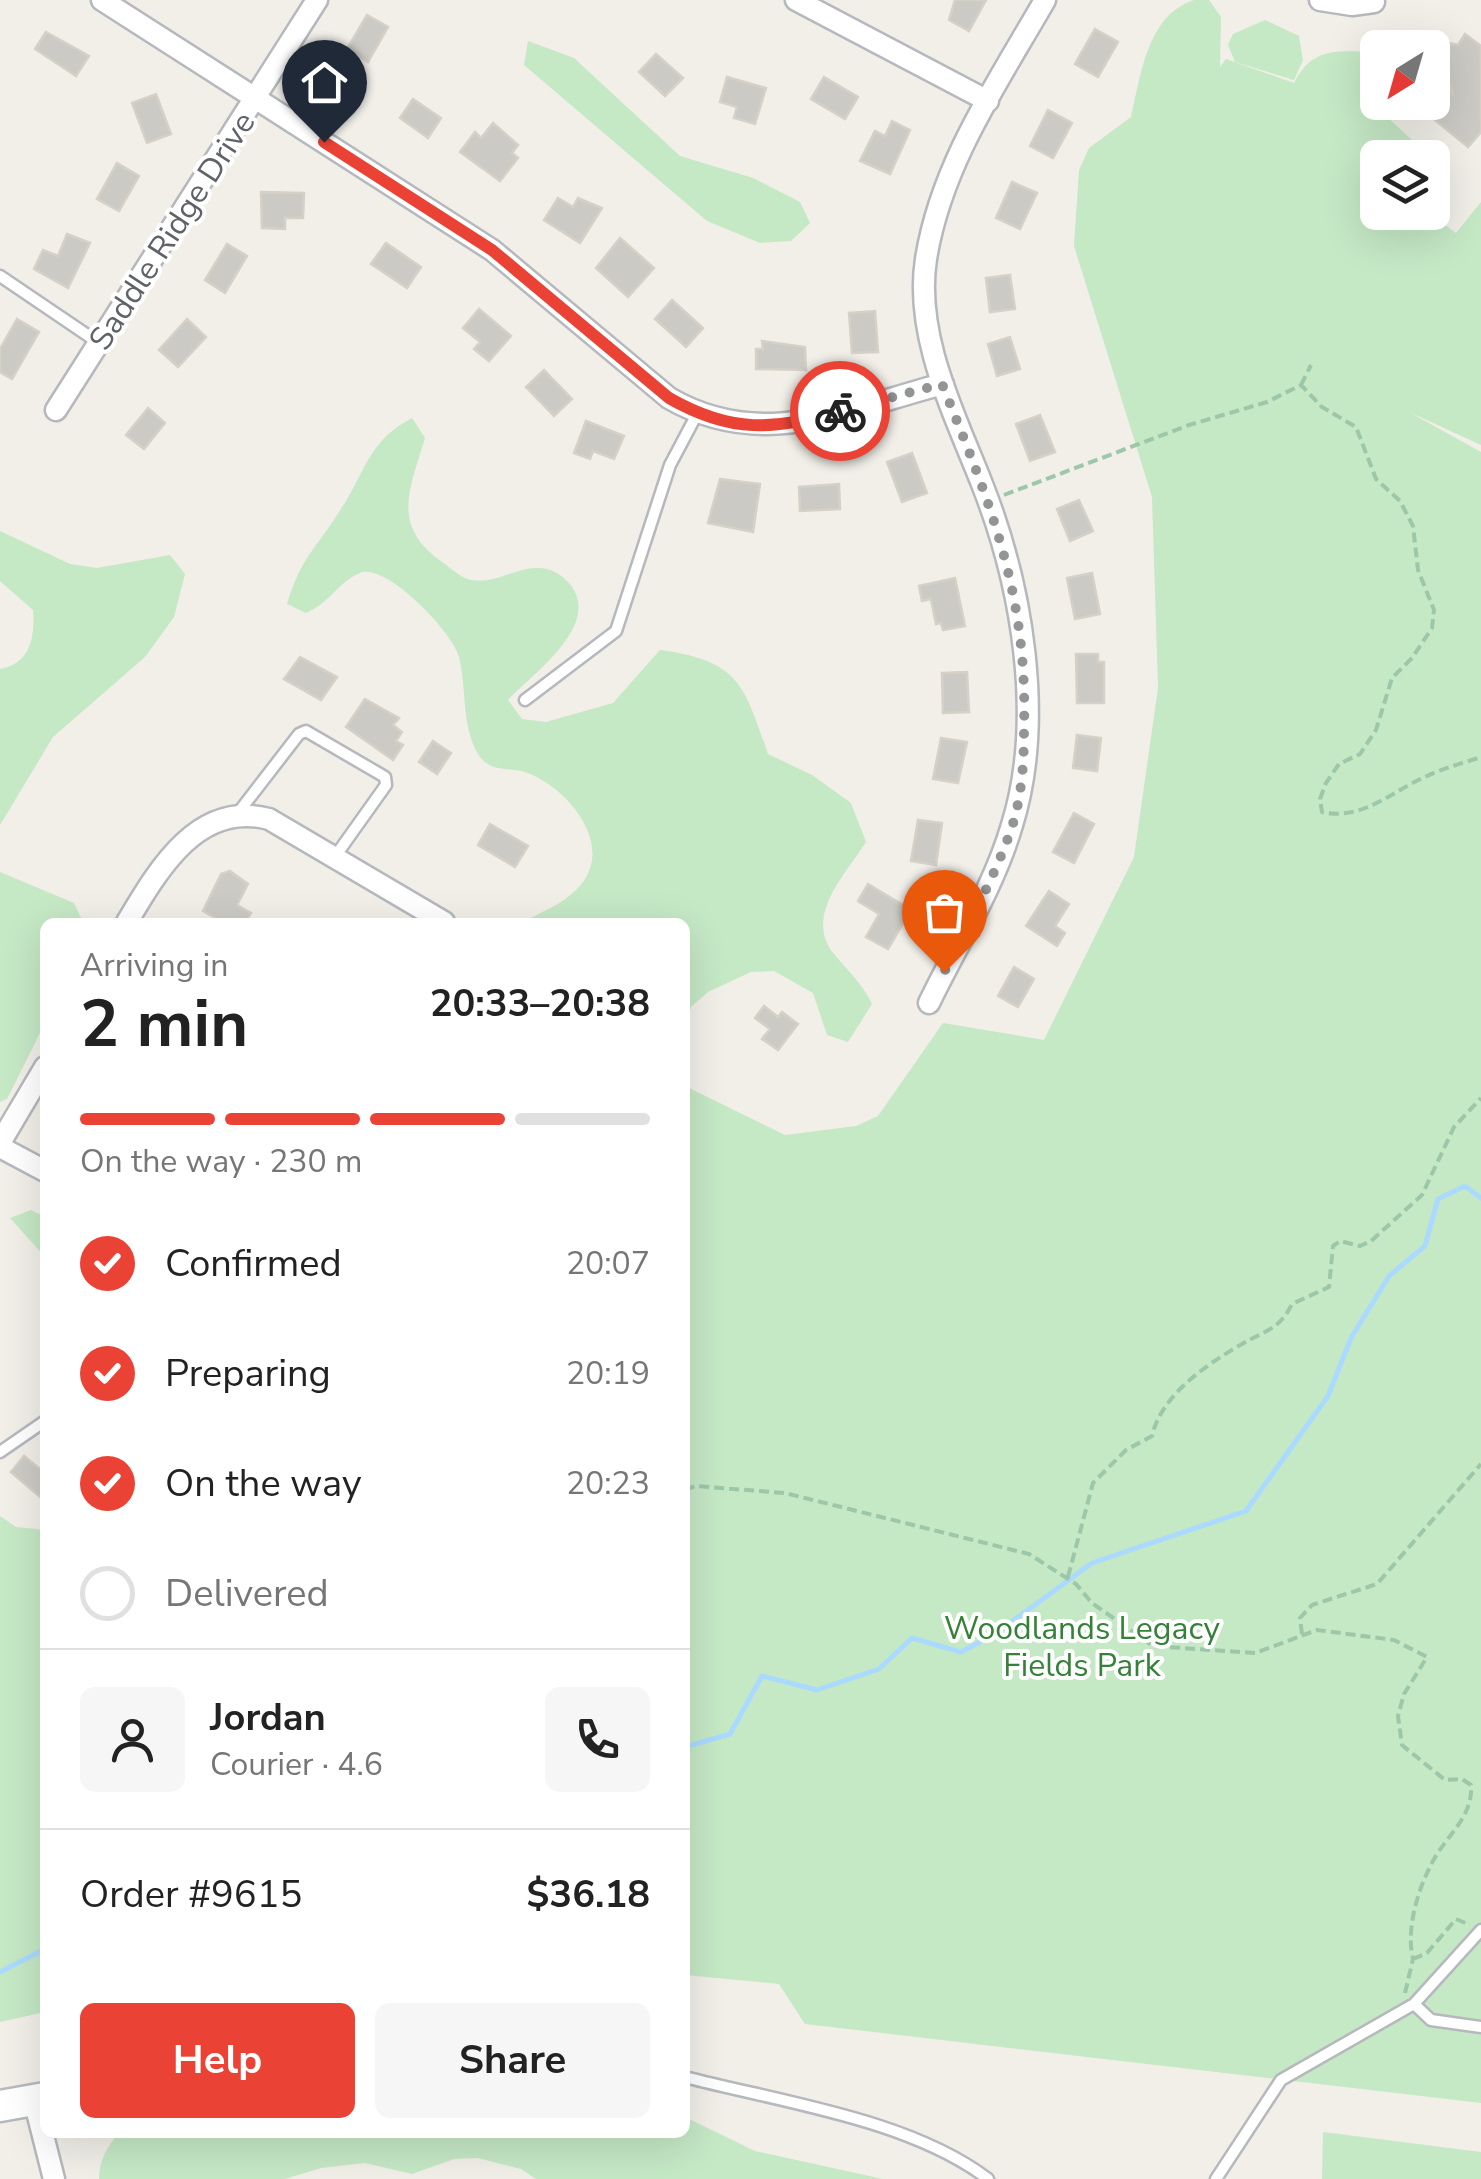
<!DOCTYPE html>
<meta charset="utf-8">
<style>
body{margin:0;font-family:"Nunito Sans",sans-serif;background:#f6f6f6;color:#222;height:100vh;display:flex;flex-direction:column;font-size:38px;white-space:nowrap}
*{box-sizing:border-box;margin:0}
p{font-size:32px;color:#767676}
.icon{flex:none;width:55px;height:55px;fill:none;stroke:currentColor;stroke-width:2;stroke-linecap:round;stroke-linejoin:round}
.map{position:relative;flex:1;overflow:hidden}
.panel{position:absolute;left:40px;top:918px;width:650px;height:1220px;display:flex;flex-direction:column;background:#fff;border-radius:15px;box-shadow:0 10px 40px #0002}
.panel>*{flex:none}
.needle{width:65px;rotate:217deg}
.buttons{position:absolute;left:1360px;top:30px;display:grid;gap:20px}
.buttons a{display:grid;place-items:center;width:90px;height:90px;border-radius:15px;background:#fff;box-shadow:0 10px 40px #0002;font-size:50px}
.pin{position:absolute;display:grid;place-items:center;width:85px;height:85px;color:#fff;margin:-102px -42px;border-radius:50% 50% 50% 0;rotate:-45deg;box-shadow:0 0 10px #0007}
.pin .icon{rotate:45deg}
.courier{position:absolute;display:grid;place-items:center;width:100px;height:100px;margin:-50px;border:8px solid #ea4335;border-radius:50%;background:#fff;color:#222;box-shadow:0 2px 12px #0007}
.summary em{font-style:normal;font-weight:700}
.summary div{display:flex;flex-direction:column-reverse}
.summary{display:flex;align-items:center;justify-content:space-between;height:170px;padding:0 40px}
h1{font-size:65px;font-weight:700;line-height:75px}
.bar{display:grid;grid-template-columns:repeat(4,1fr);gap:15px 10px;align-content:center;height:120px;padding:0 40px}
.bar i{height:12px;border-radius:8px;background:#e0e0e0}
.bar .selected{background:#ea4335}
.bar p{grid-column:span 4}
.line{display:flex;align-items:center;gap:25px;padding:0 40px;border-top:2px solid #e0e0e0}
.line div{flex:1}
.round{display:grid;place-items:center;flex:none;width:105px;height:105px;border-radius:15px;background:#f6f6f6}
ol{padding:0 40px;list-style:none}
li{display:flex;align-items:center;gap:30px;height:110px}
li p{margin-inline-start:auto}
li .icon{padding:10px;border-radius:50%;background:#ea4335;color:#fff;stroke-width:4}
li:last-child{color:#767676}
li i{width:55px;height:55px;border:5px solid #e0e0e0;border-radius:50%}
.cta{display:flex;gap:20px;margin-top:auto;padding:20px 40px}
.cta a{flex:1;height:115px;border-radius:15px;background:#ea4335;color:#fff;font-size:40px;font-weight:700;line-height:115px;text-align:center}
.cta a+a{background:#f6f6f6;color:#222}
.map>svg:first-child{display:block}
.green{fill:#c5e8c5}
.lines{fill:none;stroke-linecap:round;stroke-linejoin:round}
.stream{stroke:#aadaff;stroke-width:5}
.building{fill:#cccac5;stroke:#d6d1c6;stroke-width:2.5}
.lane-casing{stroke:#b5b8bc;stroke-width:15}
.street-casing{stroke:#b5b8bc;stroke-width:25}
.secondary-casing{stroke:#b6babf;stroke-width:35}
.path{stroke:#9cc7a9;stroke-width:4;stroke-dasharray:10 5;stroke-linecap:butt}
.lane{stroke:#fff;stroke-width:10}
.street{stroke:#fff;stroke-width:20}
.secondary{stroke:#fff;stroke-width:30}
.done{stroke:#929495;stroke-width:10;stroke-dasharray:0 18}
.route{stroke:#ea4335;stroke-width:12}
.labels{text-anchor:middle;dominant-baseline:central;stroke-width:8;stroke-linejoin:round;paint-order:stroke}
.street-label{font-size:32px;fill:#5f6368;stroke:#fff}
.park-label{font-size:32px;fill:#348238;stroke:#fff}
</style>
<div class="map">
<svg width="1481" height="2179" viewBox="0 0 1481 2179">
<rect width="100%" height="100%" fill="#f1efe8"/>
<path class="green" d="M 1194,0 L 1209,0 L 1221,17 L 1220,67 L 1226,59 L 1294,83 C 1311,49 1334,50 1369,52 L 1368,99 L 1427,154 L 1424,157 L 1378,158 L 1378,212 L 1429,213 L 1456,233 L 1481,202 L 1481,445 L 1409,412 L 1481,452 L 1481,2103 L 805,2024 L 779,1984 L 685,1975 L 685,1086 L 785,1135 L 856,1126 L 878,1116 L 943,1023 L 1044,1040 L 1134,857 L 1158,688 L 1152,497 L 1074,246 L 1079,170 L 1089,148 L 1131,117 C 1141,76 1147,15 1194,0 Z
M 1265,20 L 1299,36 L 1303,60 L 1294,80 L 1235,62 L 1228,45 L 1233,34 Z
M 528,41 L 574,58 L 680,156 L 753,178 L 800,202 L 810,223 L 791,241 L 760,243 L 707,221 L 524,65 Z
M 412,418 L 425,438 C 410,489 390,525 442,562 C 449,567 459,576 467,579 C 491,586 512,569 535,568 C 549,567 560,573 569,583 C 604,624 533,673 508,700 L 522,719 L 546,722 L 613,703 L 660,650 C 741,661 744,686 768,754 L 812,775 L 851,803 L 866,842 C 846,874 803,916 834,954 C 848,971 862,983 872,1004 L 848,1042 L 827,1035 L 813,993 L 774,971 L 751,972 L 708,992 L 691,1007 L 685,1033 L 685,922 L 523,922 C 540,913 562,904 576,890 C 619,849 569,787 525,772 C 508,767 490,773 478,754 C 461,725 467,688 459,657 C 453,632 385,562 360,573 C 338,582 331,602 306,613 L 287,604 C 302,555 316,549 341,509 C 366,471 368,441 412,418 Z
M 0,531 L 70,564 L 97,568 L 170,555 L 185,574 L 174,617 L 145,657 L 53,737 L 0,825 L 0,669 C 31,664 35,636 33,610 L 0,581 Z
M 0,872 L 74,903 L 83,922 L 45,922 L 45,1023 L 7,1099 L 0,1102 Z
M 31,1210 L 45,1217 L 45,1257 L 10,1218 Z
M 0,1516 L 16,1527 L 45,1530 L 45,2012 L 0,2022 Z
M 685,2117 L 755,2151 L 883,2179 L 536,2179 L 521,2169 L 478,2158 L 454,2159 L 412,2174 L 365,2163 L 321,2168 L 285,2179 L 99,2179 C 99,2161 107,2146 119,2133 L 685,2132 Z
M 1323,2132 L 1481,2152 L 1481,2179 L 1322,2179 Z"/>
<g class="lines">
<path class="stream" d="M 685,1747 L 730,1734 L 762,1676 L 817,1690 L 879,1669 L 912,1638 L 961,1652 L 995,1634 L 1092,1563 L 1246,1511 L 1328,1396 L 1351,1338 L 1389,1276 L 1425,1246 L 1438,1199 L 1465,1186 L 1481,1198
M 0,1972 L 45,1949"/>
</g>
<path class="building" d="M 955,0 L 986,0 L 969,31 L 949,20 Z
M 367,15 L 388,27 L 368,62 L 347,49 Z
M 1095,29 L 1118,42 L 1098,77 L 1075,64 Z
M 46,32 L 89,56 L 76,76 L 35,49 Z
M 1465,34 L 1481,46 L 1481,132 L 1468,147 L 1413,102 L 1432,102 L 1432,77 L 1453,94 L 1438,52 L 1445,42 L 1458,45 Z
M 656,54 L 683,78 L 665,96 L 639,72 Z
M 727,77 L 766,88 L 755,124 L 734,118 L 737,107 L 720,102 Z
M 824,77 L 858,97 L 845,119 L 811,99 Z
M 156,94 L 171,134 L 147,143 L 132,103 Z
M 413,99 L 441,118 L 428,138 L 400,118 Z
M 1048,110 L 1072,123 L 1053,158 L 1030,146 Z
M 892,121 L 910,130 L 890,174 L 860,161 L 875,131 L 885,136 Z
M 493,123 L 518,145 L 512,153 L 518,158 L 500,181 L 460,152 L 475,132 L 481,138 Z
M 117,163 L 139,176 L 119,211 L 97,199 Z
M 1012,182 L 1037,193 L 1020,229 L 996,218 Z
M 261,192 L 304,193 L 303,218 L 285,218 L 285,229 L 262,228 Z
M 558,198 L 573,207 L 578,198 L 602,208 L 580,243 L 544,220 Z
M 67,234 L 90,243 L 68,288 L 34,269 L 43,250 L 58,256 Z
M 620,238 L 654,268 L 628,297 L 596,268 Z
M 386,243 L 421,267 L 407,288 L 371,264 Z
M 227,244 L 247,256 L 225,293 L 205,280 Z
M 1010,275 L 1015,309 L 990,312 L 986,278 Z
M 672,300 L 703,328 L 686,347 L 655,319 Z
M 479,309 L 511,336 L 489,361 L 474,349 L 480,342 L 463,328 Z
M 875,311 L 878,352 L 852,353 L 849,313 Z
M 17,319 L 39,332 L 12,379 L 0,372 L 0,349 Z
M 187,319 L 206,337 L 178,367 L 159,350 Z
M 1010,337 L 1020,369 L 997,376 L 988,344 Z
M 762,341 L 805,347 L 806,370 L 756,369 L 756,349 L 763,349 Z
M 544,370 L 572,399 L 554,416 L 526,387 Z
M 148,408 L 165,423 L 144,449 L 126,435 Z
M 1040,415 L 1055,452 L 1030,461 L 1016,424 Z
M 586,421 L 624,436 L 614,459 L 593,451 L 590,459 L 574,453 Z
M 912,453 L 927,493 L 902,502 L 887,462 Z
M 720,479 L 760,484 L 753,532 L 708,523 Z
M 839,484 L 840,509 L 800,511 L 799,487 Z
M 1079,500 L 1093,531 L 1070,541 L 1057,509 Z
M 1092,573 L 1100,614 L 1075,619 L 1067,578 Z
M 955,578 L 965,626 L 943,630 L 941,623 L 936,624 L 931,599 L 922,601 L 919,586 Z
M 1076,654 L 1098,654 L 1098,662 L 1104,662 L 1104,703 L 1077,703 Z
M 300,657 L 337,677 L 321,700 L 284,679 Z
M 967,672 L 969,712 L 943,713 L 942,673 Z
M 365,699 L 399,718 L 393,725 L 402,732 L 396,741 L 403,745 L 393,760 L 346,727 Z
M 1077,735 L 1101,738 L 1097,771 L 1073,768 Z
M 941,738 L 967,742 L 958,783 L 933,779 Z
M 433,741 L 451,753 L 437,774 L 419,762 Z
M 1074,813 L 1094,824 L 1074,863 L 1053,852 Z
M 918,820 L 942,823 L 936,865 L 911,861 Z
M 490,824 L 528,846 L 515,867 L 478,845 Z
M 230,871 L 248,884 L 237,905 L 251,913 L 246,922 L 222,922 L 203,911 L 221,874 Z
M 868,884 L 911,910 L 888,949 L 866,937 L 879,914 L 858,901 Z
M 1049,891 L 1069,904 L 1055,926 L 1065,933 L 1057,946 L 1026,926 Z
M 1014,967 L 1034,979 L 1018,1007 L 998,996 Z
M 764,1006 L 778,1017 L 782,1012 L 798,1024 L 778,1050 L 762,1039 L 770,1029 L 755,1018 Z
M 24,1456 L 45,1473 L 45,1501 L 11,1472 Z"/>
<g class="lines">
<defs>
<path id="lane" d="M 0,276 L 99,343
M 525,700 L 616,631 L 670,465 L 697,414
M 238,813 L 299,734 L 306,731 L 385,777 L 386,785 L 334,858
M 0,1452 L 45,1421
M 1414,2004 L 1431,2020 L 1481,2027
M 685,2077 C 780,2102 909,2119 988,2179
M 1216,2179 L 1281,2080 L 1414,2004 L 1481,1930"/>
<path id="street" d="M 102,0 L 492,250 L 669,398 C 762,452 847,409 943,384
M 796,0 L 988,101
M 1320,0 L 1352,5 L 1374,2
M 56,410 L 317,0
M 127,922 C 158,870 198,800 269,819 L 444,922
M 929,1003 C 957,945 994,887 1012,825 C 1045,719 1022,585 982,484 C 955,415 914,336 926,259 C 941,164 998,82 1045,0
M 0,1143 L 45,1067
M 0,1147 L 45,1171
M 34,2100 L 54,2179"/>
<path id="secondary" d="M 0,2106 L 45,2098"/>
</defs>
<use href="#lane" class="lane-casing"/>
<use href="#street" class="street-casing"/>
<use href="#secondary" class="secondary-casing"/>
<path class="path" d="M 1301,385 L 1311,365
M 1004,495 L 1189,425 L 1267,402 L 1301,385 L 1322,407 L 1356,427 L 1376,479 L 1400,501 L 1413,526 L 1418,570 L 1434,610 L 1432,628 L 1412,658 L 1392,678 L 1376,730 L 1360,754 L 1339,764 L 1326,783 L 1320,799 L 1322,812 C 1363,821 1392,791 1427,776 C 1444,768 1463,763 1481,757
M 685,1490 L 695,1486 L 785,1493 L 1029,1554 L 1076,1584 L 1092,1603 L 1153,1646 L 1255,1653 L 1317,1630 L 1394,1640 L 1427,1657 L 1404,1694 L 1398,1716 L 1402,1745 L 1445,1780 L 1462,1779 L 1471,1785 C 1473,1814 1452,1831 1437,1854 C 1420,1882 1405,1927 1413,1959
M 1068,1577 L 1093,1483 L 1126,1450 L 1152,1436 C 1162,1392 1213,1360 1251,1339 C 1271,1329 1282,1325 1292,1304 L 1329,1287 L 1333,1246 L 1340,1241 L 1360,1246 L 1371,1241 L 1422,1195 L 1454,1127 L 1481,1098
M 1302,1634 L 1300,1618 L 1312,1605 L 1377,1584 L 1481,1464
M 1413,1959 L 1427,1953 L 1456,1919 L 1470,1925
M 1405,1993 L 1413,1959"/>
<use href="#lane" class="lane"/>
<use href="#street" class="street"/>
<use href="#secondary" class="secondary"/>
</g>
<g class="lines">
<path class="done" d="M 840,411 L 942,384 C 991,505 1028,595 1024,729 C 1024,762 1022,795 1012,827 C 995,877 968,925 944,972"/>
<path class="route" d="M 324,142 L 492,250 L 669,398 C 732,434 773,430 840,411"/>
</g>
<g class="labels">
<g class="street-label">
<text transform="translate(172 231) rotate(-57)">Saddle Ridge Drive</text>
</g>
<g class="park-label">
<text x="1082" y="1628">Woodlands Legacy<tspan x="1082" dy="37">Fields Park</tspan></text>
</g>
</g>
</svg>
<div class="buttons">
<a><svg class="needle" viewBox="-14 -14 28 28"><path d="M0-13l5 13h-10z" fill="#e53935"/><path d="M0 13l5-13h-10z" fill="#767676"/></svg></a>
<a><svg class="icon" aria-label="layers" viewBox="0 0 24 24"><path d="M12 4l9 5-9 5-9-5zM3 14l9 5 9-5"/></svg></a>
</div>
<div class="pin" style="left:944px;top:972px;background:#ea580c"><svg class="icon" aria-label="bag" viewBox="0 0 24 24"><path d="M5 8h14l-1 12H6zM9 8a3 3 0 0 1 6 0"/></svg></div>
<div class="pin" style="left:324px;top:142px;background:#1f2937"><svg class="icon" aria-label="home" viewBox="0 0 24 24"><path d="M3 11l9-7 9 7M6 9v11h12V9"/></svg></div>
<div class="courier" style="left:840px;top:411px"><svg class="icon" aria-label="bike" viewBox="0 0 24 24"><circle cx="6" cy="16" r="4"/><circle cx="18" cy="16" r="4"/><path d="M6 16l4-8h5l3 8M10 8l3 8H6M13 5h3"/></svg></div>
<section class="panel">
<div class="summary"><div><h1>2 min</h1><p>Arriving in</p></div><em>20:33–20:38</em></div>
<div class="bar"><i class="selected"></i><i class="selected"></i><i class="selected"></i><i></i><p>On the way · 230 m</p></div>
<ol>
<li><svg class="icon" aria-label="check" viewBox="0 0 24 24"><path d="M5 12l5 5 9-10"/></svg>Confirmed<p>20:07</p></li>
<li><svg class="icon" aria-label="check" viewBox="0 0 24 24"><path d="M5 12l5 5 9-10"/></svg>Preparing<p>20:19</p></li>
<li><svg class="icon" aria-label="check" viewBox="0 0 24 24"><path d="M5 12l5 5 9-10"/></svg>On the way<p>20:23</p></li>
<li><i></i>Delivered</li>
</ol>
<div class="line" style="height:180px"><a class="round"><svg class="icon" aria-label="person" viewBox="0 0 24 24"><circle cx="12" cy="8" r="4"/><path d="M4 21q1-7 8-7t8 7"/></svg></a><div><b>Jordan</b><p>Courier · 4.6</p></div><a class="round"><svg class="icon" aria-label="phone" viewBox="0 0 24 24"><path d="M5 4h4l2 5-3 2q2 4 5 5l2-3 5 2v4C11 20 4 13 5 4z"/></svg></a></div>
<div class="line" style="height:130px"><div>Order #9615</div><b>$36.18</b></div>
<div class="cta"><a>Help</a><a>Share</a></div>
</section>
</div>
